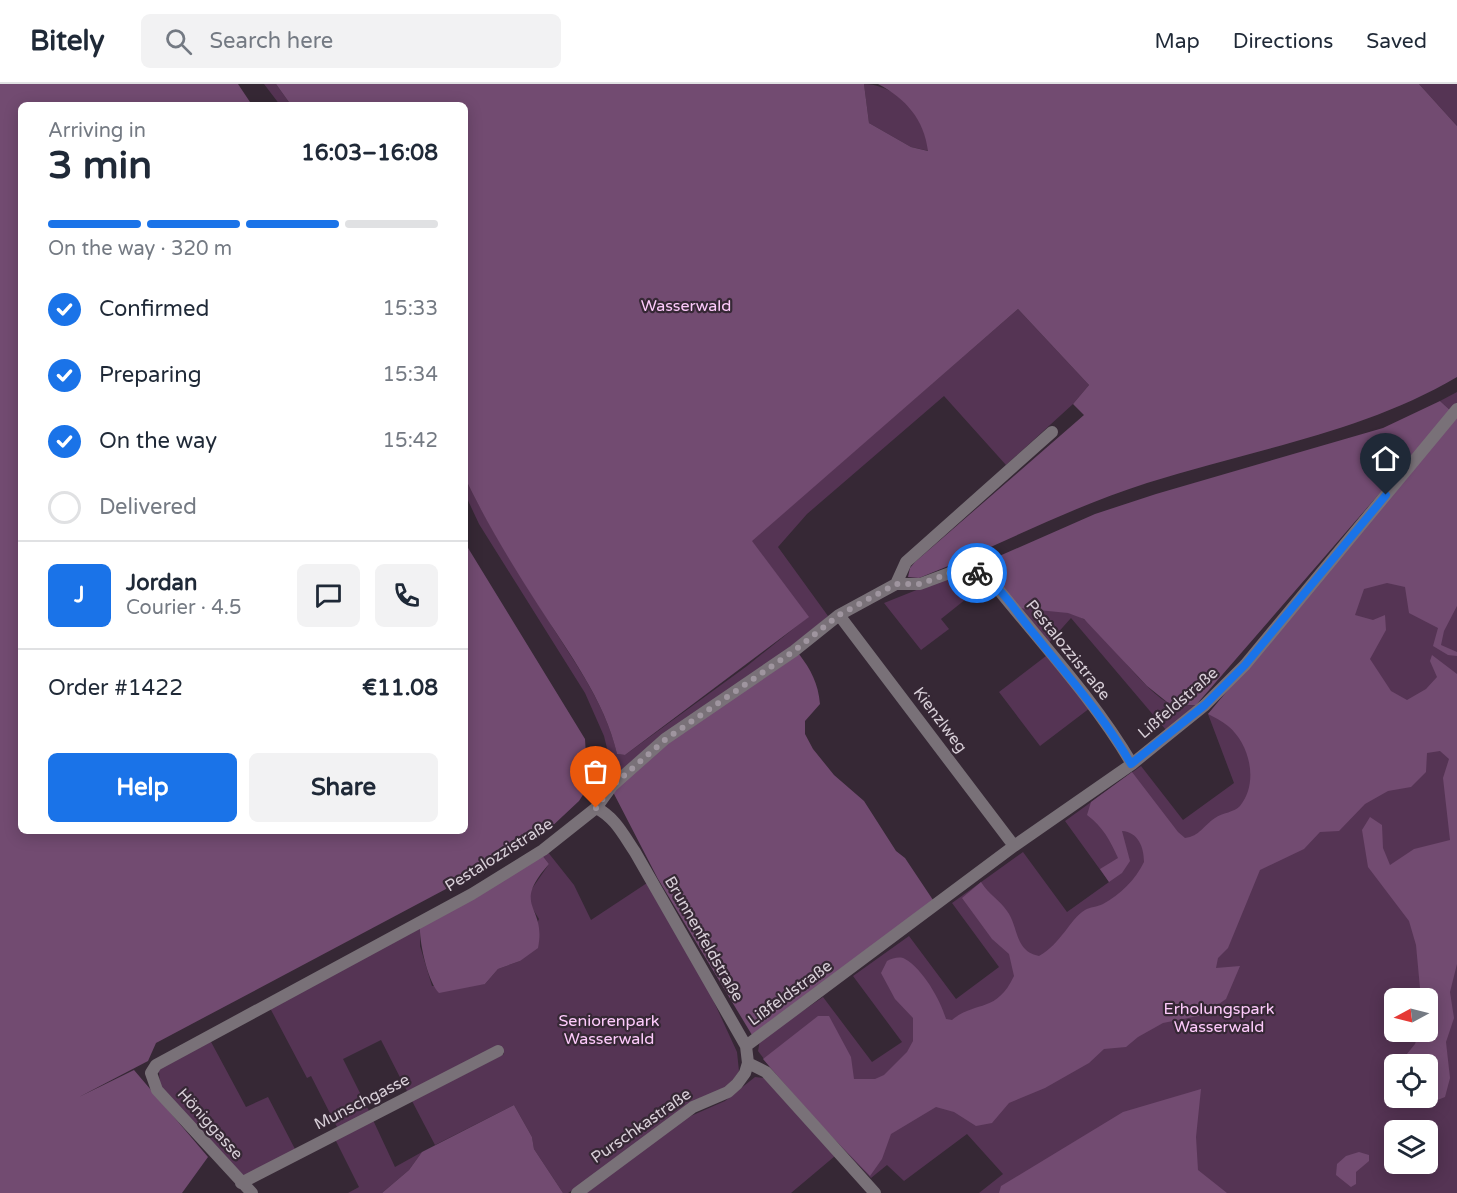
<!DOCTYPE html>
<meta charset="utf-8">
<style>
body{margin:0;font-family:"Varela Round",sans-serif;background:#f2f2f3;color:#1f2937;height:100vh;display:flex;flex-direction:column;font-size:22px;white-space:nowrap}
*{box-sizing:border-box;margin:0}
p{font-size:20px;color:#747a83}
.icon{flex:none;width:33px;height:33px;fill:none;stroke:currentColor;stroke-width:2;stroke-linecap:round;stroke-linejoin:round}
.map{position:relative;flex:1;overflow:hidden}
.sheet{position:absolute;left:18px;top:18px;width:450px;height:732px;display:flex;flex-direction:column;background:#fff;border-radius:9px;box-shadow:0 3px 15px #0003}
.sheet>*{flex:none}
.needle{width:39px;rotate:263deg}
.buttons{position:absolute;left:1384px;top:904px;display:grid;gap:12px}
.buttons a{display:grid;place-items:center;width:54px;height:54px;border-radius:9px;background:#fff;box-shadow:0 3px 15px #0003;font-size:30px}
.pin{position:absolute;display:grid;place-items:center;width:51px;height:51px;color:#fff;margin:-62px -26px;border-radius:50% 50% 50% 0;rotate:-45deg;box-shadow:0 0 6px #0007}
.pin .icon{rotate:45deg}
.courier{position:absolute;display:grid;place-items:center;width:60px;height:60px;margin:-30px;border:4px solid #1a73e8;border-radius:50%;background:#fff;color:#222;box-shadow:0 2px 8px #0007}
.headline em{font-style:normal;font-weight:800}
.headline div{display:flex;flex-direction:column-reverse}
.headline{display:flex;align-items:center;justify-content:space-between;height:102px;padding:0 30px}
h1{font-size:39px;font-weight:800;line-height:45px}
.bar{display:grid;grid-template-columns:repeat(4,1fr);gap:9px 6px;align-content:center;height:72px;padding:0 30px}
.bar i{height:8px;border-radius:4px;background:#e0e1e3}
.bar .active{background:#1a73e8}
.bar p{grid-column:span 4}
.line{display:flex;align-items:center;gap:15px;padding:0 30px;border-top:2px solid #e0e1e3}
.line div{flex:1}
.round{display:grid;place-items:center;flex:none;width:63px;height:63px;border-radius:9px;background:#f2f2f3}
ol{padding:0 30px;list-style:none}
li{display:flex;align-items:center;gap:18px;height:66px}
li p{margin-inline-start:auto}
li .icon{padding:6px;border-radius:50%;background:#1a73e8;color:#fff;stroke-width:4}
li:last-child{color:#747a83}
li i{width:33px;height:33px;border:3px solid #e0e1e3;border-radius:50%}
.action{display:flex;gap:12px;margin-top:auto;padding:12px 30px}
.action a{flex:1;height:69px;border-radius:9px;background:#1a73e8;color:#fff;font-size:24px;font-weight:800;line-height:69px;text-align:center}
.action a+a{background:#f2f2f3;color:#1f2937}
header{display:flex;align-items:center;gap:36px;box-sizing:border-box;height:84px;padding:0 30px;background:#fff;border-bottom:2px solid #e0e1e3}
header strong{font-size:28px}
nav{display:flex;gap:33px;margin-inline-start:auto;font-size:21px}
.search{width:420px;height:54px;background:#f2f2f3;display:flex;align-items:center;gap:15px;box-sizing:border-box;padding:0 21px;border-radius:9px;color:#747a83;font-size:22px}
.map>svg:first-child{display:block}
.green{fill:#553454;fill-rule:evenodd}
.forest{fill:#724b71}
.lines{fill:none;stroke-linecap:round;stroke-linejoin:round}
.minor{stroke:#797178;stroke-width:12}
.done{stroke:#9f959f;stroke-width:6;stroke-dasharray:0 10.8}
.route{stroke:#1a73e8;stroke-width:8}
.labels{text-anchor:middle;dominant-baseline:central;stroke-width:4.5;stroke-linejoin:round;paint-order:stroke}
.park-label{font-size:16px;fill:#fecbfc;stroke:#362835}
.street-label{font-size:16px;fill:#d8cfd8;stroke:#362835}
</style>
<header>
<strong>Bitely</strong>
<div class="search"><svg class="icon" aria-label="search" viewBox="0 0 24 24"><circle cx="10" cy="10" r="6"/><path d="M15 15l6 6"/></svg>Search here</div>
<nav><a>Map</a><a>Directions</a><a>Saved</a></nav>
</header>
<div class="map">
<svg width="1457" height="1109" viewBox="0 0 1457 1109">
<rect width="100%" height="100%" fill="#362835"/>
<path class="green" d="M 264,0 L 276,0 L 291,21 L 280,21 Z
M 864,0 C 886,0 913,18 922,39 C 925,48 927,58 929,67 L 911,63 L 869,39 Z
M 1419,0 L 1457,0 L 1457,42 Z
M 1018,225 L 1089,301 L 1073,320 L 1006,381 L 944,312 L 807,430 L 778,463 L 828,532 L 794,563 L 614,693 L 604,652 L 585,609 L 479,440 L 465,410 L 465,394 C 490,446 522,494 553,544 C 578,583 607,624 617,670 L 625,671 L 747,582 L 808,533 L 751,457 Z
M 1457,308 L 1457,319 L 1451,327 L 1440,317 Z
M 1457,332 L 1457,1109 L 979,1109 L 1003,1090 L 967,1050 L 904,1097 L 887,1081 L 871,1094 L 787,1006 L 758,967 L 760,956 L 823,913 L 872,978 L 902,958 L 853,892 L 909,852 L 956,915 L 999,883 L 952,819 L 1023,768 L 1067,828 L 1109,798 L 1065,737 L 1141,682 L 1183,736 L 1234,699 L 1208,630 ZM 1395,915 L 1428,915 L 1428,948 L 1395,948 ZM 1395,981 L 1428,981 L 1428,1014 L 1395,1014 ZM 1395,1047 L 1428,1047 L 1428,1080 L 1395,1080 Z
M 970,490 L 986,499 L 941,535 L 949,545 L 921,566 L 884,519 L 944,495 Z
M 1018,524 C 1033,523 1070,526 1082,534 C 1108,550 1150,619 1178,622 C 1184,623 1191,621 1196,621 L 1166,646 L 1071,534 L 1047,561 Z
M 1046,572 L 1090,624 L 1040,662 L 999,608 Z
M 547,767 L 574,801 L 591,836 L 647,799 L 709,907 L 737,968 L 739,987 L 729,1002 L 568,1109 L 563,1109 L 534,1065 L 532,1053 L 514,1021 L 435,1061 L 412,1017 L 504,970 L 500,961 L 408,1009 L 381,956 L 343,975 L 370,1029 L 338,1045 L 311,992 L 307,994 L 270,924 L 420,842 L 420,862 L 432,902 L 485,900 L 498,885 L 520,877 L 539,835 L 531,822 L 529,809 L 549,780 L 542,771 Z
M 210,956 L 246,1023 L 268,1013 L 296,1067 L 244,1094 L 160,1002 L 159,987 L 162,981 Z
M 755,993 L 764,994 L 835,1072 L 791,1109 L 586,1109 L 684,1035 L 725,1017 Z
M 373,1036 L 395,1083 L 422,1068 L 409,1086 L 382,1109 L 348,1109 L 359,1103 L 335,1055 Z"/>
<path class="forest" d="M 0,0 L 238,0 L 252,21 L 21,21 L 21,747 L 465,747 L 465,459 L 585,655 L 588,703 L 579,717 L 548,746 L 461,797 L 156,959 L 148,977 L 79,1013 L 134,986 L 208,1073 L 182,1109 L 0,1109 Z
M 276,0 L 864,0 L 869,39 L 911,63 L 928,67 C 924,35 906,15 878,0 L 1419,0 L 1457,42 L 1457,293 C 1362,349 1251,366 1147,399 C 1068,424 996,463 919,494 L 908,493 L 910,484 L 915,478 L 1084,331 L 1073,320 L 1089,301 L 1018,225 L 752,457 L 809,533 L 625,671 L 617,670 C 605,616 568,568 538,521 C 511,479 486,438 465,394 L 465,21 L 291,21 Z
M 1440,317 L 1451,327 L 1196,621 L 1176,622 L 1167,618 L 1147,602 L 1084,535 L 1068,529 L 1018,524 L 972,484 L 1095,430 L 1156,410 L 1383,344 Z
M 1457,332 L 1457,522 L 1444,547 L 1441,561 L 1457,568 L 1457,572 L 1448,571 L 1433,562 L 1438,544 L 1409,529 L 1405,503 L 1387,499 L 1364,505 L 1355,531 L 1373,536 L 1385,531 L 1386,546 L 1370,575 L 1391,607 L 1407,616 L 1426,605 L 1437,593 L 1430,577 L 1432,571 L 1457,590 L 1457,880 L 1450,908 L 1454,934 L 1446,958 L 1450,994 L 1445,1013 L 1420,1023 L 1412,1014 L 1428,1014 L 1428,981 L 1398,981 L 1415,960 L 1419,948 L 1428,948 L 1428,915 L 1421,915 L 1416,861 L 1409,837 L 1368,783 L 1362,746 L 1370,733 L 1382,741 L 1383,764 L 1390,781 L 1414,765 L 1450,756 L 1443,694 L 1449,675 L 1440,667 L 1427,669 L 1426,688 L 1411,703 L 1388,707 L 1365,720 L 1339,747 L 1320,748 L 1304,765 L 1260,786 L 1228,864 L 1218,874 L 1216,884 L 1240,882 L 1226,915 L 1203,931 L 1163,939 L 1138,953 L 1126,963 L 1104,965 L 1089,979 L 1045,1004 L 1009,1019 L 992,1039 L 976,1042 L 954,1028 L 936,1023 L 891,1050 L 882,1075 L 870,1092 L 815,1035 L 763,975 L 818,932 L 829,932 L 851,973 L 854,995 L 875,995 L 884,991 L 907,968 L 913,957 L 913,934 L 895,915 L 881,889 L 887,877 C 893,874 900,872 905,875 C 923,885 941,917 946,935 L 952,936 C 976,916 996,930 1014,892 L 1009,870 L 992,855 L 962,814 L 981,798 C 989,811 1000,816 1007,827 C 1019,843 1014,867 1039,872 C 1062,859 1069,836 1085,826 C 1090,823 1097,823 1103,820 C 1120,811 1136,795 1144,778 C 1144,763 1138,748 1122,747 L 1130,777 L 1122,789 L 1109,798 L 1100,785 L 1118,774 C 1110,756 1103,743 1087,731 L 1091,718 L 1132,688 L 1178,748 L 1185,754 C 1200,752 1203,742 1215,734 C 1222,729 1235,728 1240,722 C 1259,699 1250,660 1228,642 C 1222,637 1214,633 1208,630 Z
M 799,570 C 811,586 818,599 820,620 L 805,637 L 805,650 L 813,665 L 834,691 L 864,717 L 896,767 L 905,774 L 933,816 L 752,951 L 658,795 L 613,708 L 664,662 Z
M 542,771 L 549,780 C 510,824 547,820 538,864 L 520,877 L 498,885 L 485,900 L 439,909 C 428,898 419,858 420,842 Z
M 1201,1005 L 1196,1053 L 1198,1086 L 1227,1109 L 999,1109 L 1001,1102 L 1123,1028 Z
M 514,1021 L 532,1053 L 534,1065 L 563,1109 L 382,1109 L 409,1086 L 422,1068 Z
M 1359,1068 L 1369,1071 L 1369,1077 L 1356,1088 L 1356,1100 L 1351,1103 L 1336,1091 L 1337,1080 L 1346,1072 Z"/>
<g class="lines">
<path class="minor" d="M 896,500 L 906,478 L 1052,348
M 839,531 L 1014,762
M 746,962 L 1014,762 L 1132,680 L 1205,621 L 1245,581 L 1457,325
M 748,979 L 766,988 L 875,1109
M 241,1099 L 498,967
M 252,1109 L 157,1006 L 151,989 L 156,981 L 472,810 L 543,766 L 596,724 L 612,702 L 665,655 L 794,567 L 839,531 L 896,500 L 920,500 L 955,487 L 971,487 L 980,490 L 998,505 C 1044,562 1095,617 1132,680
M 577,1109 L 693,1023 L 728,1008 L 737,1000 L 745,989 L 748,979 L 746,962 L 635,768 C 624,752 615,733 596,724"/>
</g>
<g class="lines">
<path class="done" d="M 596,724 L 612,702 L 666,655 L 794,567 L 839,531 L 896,500 L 920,500 L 956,487 L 977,489"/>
<path class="route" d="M 977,489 C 999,499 1016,528 1031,546 C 1066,590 1104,632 1131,680 L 1205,621 L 1245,581 L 1386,411"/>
</g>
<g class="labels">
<g class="park-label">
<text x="686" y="222">Wasserwald</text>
<text x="1219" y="925">Erholungspark<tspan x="1219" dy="18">Wasserwald</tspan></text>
<text x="609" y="937">Seniorenpark<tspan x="609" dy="18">Wasserwald</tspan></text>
</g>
<g class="street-label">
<text transform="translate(1068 566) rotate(51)">Pestalozzistraße</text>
<text transform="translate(1178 619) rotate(-41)">Lißfeldstraße</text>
<text transform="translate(940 636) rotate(53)">Kienzlweg</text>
<text transform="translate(499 771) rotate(-32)">Pestalozzistraße</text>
<text transform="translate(704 855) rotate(60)">Brunnenfeldstraße</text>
<text transform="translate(790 909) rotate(-36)">Lißfeldstraße</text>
<text transform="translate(362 1018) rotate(-27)">Munschgasse</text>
<text transform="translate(210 1040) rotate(48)">Höniggasse</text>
<text transform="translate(641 1042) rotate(-35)">Purschkastraße</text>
</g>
</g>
</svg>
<div class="buttons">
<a><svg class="needle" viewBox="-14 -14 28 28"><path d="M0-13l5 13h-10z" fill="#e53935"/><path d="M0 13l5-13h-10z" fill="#747a83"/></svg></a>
<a><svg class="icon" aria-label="locate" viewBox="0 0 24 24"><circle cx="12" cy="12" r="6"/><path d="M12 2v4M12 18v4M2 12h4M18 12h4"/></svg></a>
<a><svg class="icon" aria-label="layers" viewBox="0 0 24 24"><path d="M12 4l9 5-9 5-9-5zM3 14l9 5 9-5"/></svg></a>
</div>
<div class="pin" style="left:596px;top:724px;background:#ea580c"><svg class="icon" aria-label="bag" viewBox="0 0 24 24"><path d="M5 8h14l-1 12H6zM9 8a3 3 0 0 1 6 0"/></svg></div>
<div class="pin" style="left:1386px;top:411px;background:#1f2937"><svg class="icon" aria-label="home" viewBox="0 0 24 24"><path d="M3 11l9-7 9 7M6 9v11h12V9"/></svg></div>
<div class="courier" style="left:977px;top:489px"><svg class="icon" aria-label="bike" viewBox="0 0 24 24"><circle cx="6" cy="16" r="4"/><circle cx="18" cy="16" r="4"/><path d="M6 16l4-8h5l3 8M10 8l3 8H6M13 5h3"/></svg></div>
<section class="sheet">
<div class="headline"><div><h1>3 min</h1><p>Arriving in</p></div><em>16:03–16:08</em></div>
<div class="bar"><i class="active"></i><i class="active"></i><i class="active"></i><i></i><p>On the way · 320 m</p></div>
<ol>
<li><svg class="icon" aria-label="check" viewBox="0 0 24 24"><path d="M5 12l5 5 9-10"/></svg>Confirmed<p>15:33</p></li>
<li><svg class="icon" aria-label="check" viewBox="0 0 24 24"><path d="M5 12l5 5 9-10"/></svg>Preparing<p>15:34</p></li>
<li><svg class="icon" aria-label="check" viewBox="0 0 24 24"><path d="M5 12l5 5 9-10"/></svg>On the way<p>15:42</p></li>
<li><i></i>Delivered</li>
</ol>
<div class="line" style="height:108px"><b class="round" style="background:#1a73e8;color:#fff">J</b><div><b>Jordan</b><p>Courier · 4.5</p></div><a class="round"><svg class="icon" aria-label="chat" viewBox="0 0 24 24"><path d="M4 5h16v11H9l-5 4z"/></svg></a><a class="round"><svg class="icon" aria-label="phone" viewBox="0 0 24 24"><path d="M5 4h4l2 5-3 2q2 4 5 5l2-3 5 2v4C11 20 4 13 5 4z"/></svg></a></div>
<div class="line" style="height:78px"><div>Order #1422</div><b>€11.08</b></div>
<div class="action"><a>Help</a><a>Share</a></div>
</section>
</div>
